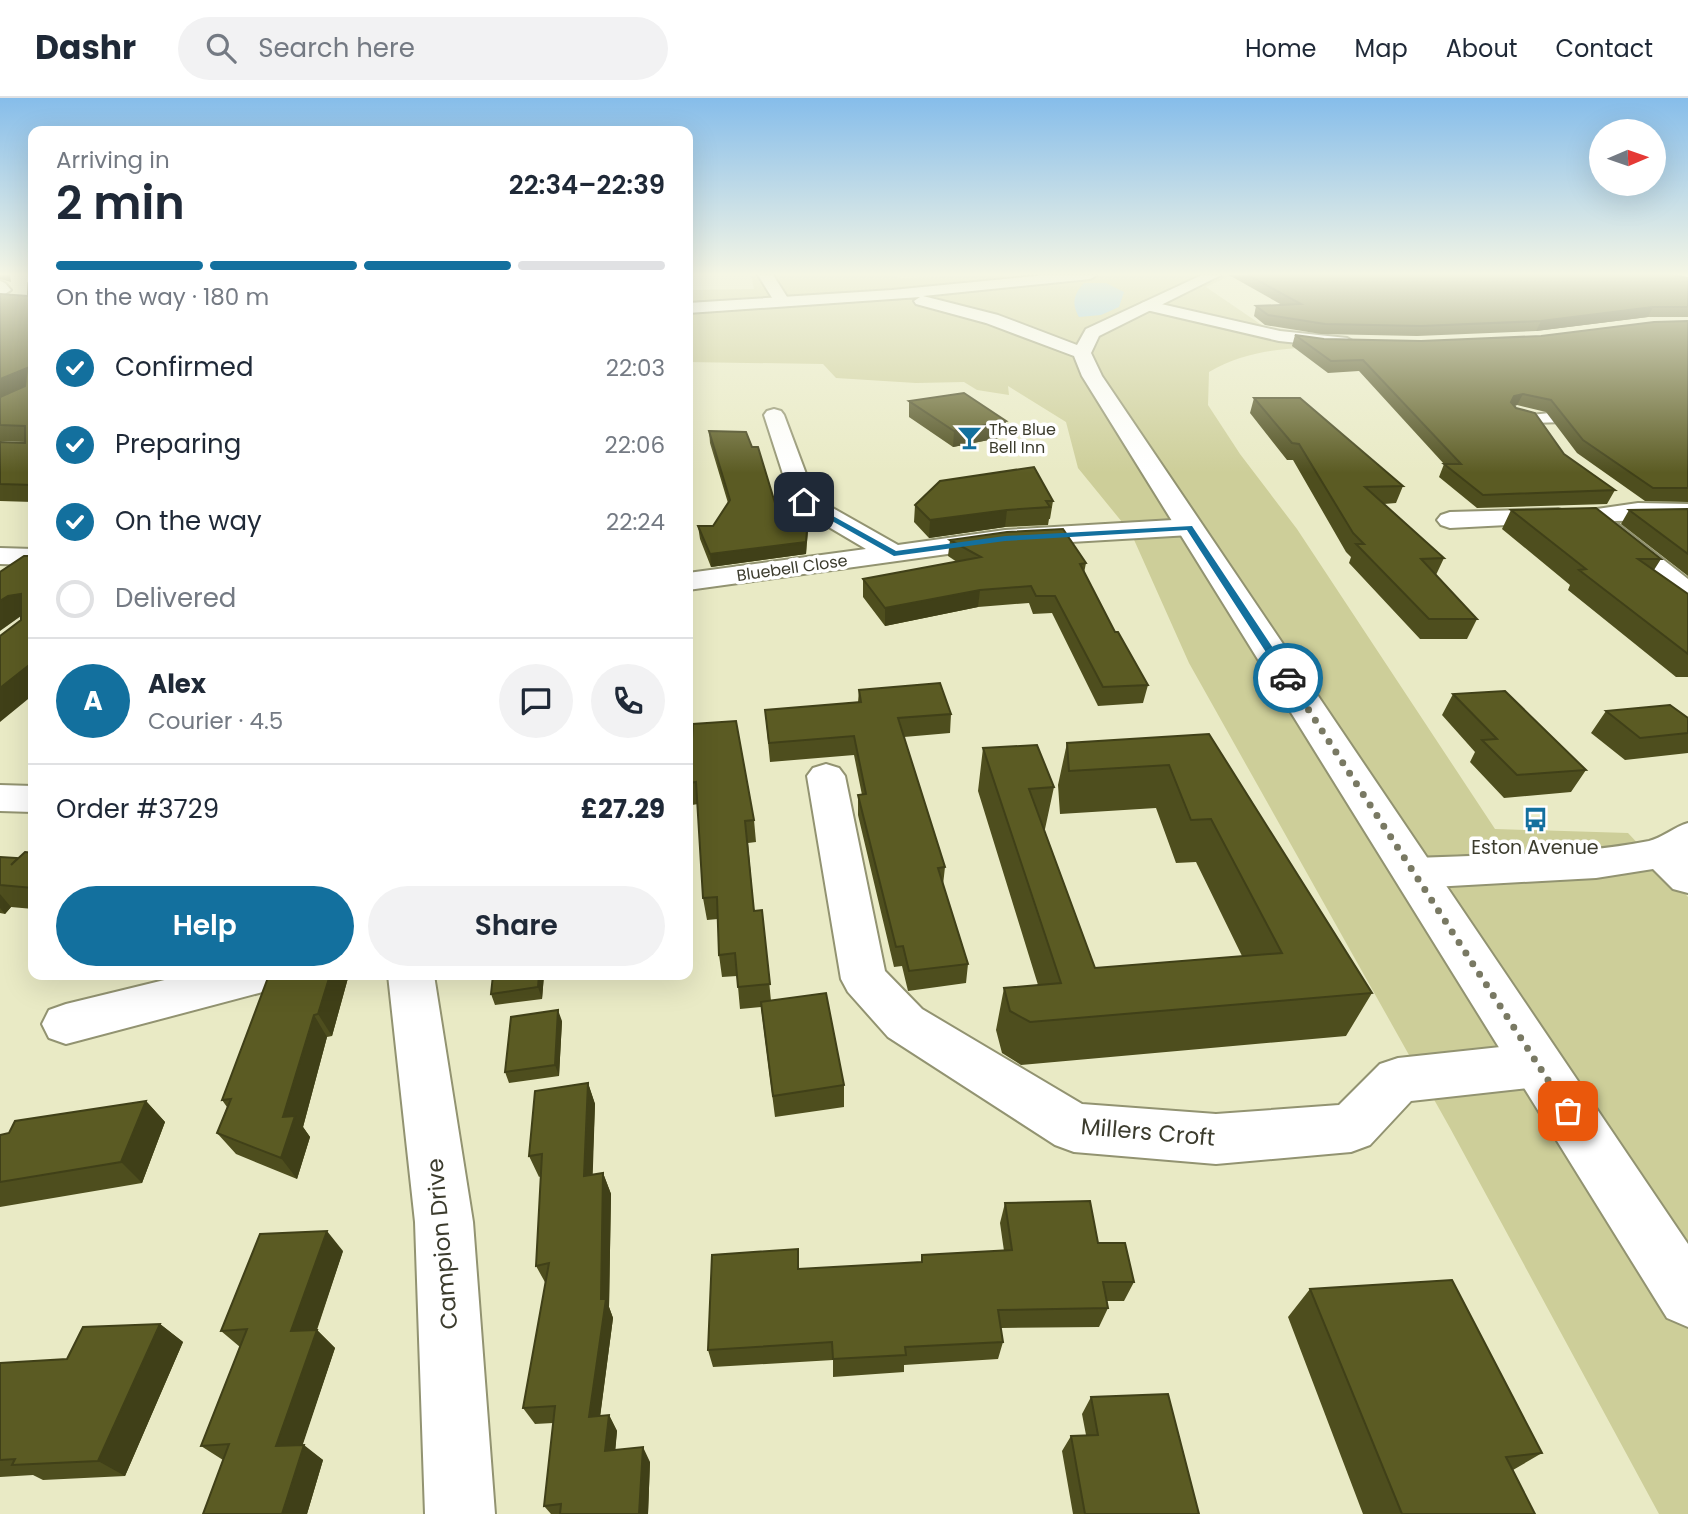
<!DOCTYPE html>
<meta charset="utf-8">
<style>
body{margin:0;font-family:Poppins,sans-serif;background:#f2f2f3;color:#1f2937;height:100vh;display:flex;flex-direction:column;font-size:26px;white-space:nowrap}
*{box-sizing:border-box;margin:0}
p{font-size:23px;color:#747a83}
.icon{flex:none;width:38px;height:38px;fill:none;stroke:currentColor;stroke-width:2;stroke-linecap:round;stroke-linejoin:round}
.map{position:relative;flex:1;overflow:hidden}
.panel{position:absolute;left:28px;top:28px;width:665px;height:854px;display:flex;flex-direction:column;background:#fff;border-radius:14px;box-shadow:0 7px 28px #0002}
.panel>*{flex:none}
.needle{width:46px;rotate:88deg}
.controls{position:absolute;left:1589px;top:21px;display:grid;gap:14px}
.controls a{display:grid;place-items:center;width:77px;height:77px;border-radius:50%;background:#fff;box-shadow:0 7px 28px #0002;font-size:35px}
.pin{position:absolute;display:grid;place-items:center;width:60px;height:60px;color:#fff;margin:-30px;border-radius:14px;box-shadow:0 4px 10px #0006}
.courier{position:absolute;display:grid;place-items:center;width:70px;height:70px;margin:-35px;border:5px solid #13709e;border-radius:50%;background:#fff;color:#222;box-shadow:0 2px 9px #0007}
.overview em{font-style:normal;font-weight:600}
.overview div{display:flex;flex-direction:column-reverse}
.overview{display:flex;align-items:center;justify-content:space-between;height:119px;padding:0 28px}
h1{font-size:46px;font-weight:600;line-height:52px}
.bar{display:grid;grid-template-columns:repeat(4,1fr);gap:10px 7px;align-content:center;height:84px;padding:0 28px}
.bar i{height:9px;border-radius:5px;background:#e0e1e3}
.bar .selected{background:#13709e}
.bar p{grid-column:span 4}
.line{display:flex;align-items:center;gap:18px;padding:0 28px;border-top:2px solid #e0e1e3}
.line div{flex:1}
.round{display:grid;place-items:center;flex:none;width:74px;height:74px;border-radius:37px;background:#f2f2f3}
ol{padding:0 28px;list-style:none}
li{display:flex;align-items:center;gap:21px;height:77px}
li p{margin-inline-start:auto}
li .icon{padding:7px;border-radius:50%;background:#13709e;color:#fff;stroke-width:4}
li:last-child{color:#747a83}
li i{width:38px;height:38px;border:4px solid #e0e1e3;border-radius:50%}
.button{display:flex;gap:14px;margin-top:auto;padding:14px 28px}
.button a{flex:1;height:80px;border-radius:42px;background:#13709e;color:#fff;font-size:28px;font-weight:600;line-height:80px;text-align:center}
.button a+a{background:#f2f2f3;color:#1f2937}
header{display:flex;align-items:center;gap:42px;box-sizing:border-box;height:98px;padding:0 35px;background:#fff;border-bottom:2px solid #e0e1e3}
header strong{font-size:33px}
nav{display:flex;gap:38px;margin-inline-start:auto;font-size:24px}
.search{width:490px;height:63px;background:#f2f2f3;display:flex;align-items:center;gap:18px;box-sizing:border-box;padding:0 24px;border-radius:38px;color:#747a83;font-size:26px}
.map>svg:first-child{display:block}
.green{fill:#cdce99}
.water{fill:#93caee}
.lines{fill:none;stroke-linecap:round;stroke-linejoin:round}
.street-casing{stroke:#929371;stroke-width:4}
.secondary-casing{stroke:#929371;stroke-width:4}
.street{fill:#fff;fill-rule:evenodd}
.secondary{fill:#fff;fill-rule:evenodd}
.wall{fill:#4e4e1e}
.shaded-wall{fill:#404018}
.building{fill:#5b5b23;stroke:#404018;stroke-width:2}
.route{fill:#13709e}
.done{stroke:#797963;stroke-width:7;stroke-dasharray:0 12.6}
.labels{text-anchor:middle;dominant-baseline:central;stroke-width:7;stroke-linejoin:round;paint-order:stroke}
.far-poi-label{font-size:16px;fill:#3c3c2e;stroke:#fff;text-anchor:start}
.far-street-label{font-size:16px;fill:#3c3c2e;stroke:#fff}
.poi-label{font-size:19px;fill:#3c3c2e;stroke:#fff}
.near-street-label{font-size:23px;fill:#3c3c2e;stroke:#fff}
</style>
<header>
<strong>Dashr</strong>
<div class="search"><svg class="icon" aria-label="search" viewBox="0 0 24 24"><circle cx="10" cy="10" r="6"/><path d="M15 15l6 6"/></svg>Search here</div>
<nav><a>Home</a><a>Map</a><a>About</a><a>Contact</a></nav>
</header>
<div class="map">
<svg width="1688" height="1416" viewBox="0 0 1688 1416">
<rect width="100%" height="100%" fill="#e9eac5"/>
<path class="green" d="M 751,177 L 889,177 L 902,180 L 1002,177 L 1020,186 L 1108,177 L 1232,177 L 1206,189 L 1269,232 L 1348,248 C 1299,250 1253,248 1209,274 L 1208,307 L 1240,356 L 1297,431 L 1495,731 L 1628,735 L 1688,799 L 1688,1416 L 1659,1416 L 1450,1030 L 1189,565 L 1131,435 L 1078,370 L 1066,324 L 1008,288 L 1009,297 L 977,292 L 964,284 L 916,285 L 836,280 L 823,266 L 688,264 L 688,192 L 754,191 Z"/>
<path class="water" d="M 1084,185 L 1106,185 L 1124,194 L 1119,209 L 1101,217 L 1079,219 C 1071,205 1074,196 1084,185 Z"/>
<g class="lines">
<defs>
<path id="street" d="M 758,177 L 773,177 L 791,205 L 789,208 L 777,208 Z
M 0,183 L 5,185 L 11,192 L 0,199 Z
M 1148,203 L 1280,233 L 1347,240 L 1356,245 L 1347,250 L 1279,243 L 1142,211 L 1140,208 L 1142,205 Z
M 774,311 L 781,313 L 784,317 L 815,400 L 898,447 L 1005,432 L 1190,421 L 1199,423 L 1203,429 L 1199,435 L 1190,437 L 1005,448 L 688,492 L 688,475 L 866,451 L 795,409 L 792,404 L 764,317 L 767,313 Z
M 1559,314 L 1566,316 L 1570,320 L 1566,324 L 1531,325 L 1527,321 L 1531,317 Z
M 1638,405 L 1688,406 L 1688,422 L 1614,423 L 1688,481 L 1688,504 L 1678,501 L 1579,418 L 1583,413 Z
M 1558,411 L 1567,414 L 1571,419 L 1567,424 L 1450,430 L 1441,427 L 1437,422 L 1441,417 L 1450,414 Z
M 0,450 L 33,451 L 33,467 L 0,466 Z
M 826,666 L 839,670 L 845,678 L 885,873 L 922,911 L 1082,1006 L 1216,1016 L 1339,1007 L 1380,966 L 1398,960 L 1538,945 L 1556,952 L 1563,967 L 1556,982 L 1538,989 L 1411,1003 L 1370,1047 L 1351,1054 L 1216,1066 L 1074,1054 L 1055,1047 L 888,939 L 848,894 L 841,881 L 807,678 L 813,670 Z
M 0,687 L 33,688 L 33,714 L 0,713 Z
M 1688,725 L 1688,795 L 1673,791 L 1653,771 L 1596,780 L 1415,790 L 1400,786 L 1394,775 L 1400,764 L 1415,760 C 1492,756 1573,758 1649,743 C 1662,740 1674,729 1688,725 Z
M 185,877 L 282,877 L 275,890 L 259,895 L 66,946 L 49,940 L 42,926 L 49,912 L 66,906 Z
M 388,877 L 434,877 L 473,1124 L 495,1416 L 425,1416 L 415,1124 Z"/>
<path id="secondary" d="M 1046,177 L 1097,177 L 1090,181 L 923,198 L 998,217 L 1077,247 L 1086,231 L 1202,177 L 1221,177 L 1099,238 L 1091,255 L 1102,278 L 1688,1146 L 1688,1229 L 1667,1220 L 1082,278 L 1074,258 L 986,225 L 916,206 L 914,203 L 920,199 L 688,215 L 688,205 L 892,192 Z"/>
</defs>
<use href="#street" class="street-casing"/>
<use href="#secondary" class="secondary-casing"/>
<use href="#street" class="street"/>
<use href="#secondary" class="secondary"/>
</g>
<path class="wall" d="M 0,177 L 10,177 L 11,184 L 0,181 Z
M 1229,177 L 1673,177 L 1688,180 L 1688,219 L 1648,219 L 1536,233 L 1417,238 L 1321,236 L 1265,227 L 1254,218 L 1256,208 L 1282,207 Z
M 33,183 L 33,404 L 0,403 L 0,344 L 25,345 L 25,344 L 0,343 L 0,196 L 28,198 Z
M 1688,223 L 1688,404 L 1645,403 L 1577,355 L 1546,314 L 1517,307 L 1514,308 L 1564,356 L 1615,392 L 1607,406 L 1477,410 L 1439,379 L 1444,366 L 1359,273 L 1328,275 L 1292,248 L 1295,237 L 1324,241 L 1421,243 L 1541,238 Z
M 1254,300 L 1403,388 L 1396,405 L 1384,406 L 1444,460 L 1436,477 L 1477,521 L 1467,541 L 1420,541 L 1349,465 L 1351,459 L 1346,454 L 1293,362 L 1287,362 L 1250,315 Z
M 909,303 L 1006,323 L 1004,339 L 953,349 L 909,319 Z
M 709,333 L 782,428 L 808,432 L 806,456 L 711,469 L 700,441 L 698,428 L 713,428 L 728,405 L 710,345 Z
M 1053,403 L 1050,421 L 1049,421 L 1048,427 L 1005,429 L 929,440 L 914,424 L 915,407 Z
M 1688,411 L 1688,478 L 1621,426 L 1629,412 Z
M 1511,412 L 1661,461 L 1654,472 L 1688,496 L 1688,579 L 1676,579 L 1568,492 L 1570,487 L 1502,431 Z
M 950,442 L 1086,465 L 1084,475 L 1115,534 L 1148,587 L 1143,605 L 1098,608 L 1052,515 L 1033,516 L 1029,505 L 978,509 L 885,528 L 863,499 L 863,481 L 957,464 L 948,458 Z
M 859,592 L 951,616 L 950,635 L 904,639 L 945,769 L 943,787 L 968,866 L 966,885 L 908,893 L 902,868 L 894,869 L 858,717 L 858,697 L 862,697 L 854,657 L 770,664 L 765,612 L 858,604 Z
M 1453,596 L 1586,672 L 1571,694 L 1504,700 L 1470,664 L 1475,654 L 1442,617 Z
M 1606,613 L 1688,620 L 1688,655 L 1625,662 L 1591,635 Z
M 693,626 L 754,722 L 756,744 L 748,745 L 754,813 L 762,812 L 771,903 L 844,987 L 844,1009 L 775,1019 L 761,909 L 740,911 L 737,878 L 722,879 L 719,857 L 718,821 L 707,822 L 703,800 L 698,706 L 692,707 L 689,685 Z
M 1209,636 L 1372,895 L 1346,938 L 1021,967 L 1002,955 L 996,932 L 1004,890 L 1038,887 L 978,693 L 983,650 L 1054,689 L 1045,731 L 1044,732 L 1095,870 L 1242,858 L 1196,764 L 1176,765 L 1156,710 L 1060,716 L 1058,687 L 1067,645 Z
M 33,755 L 33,811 L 11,809 L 5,816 L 0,815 L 0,759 L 19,760 Z
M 544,877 L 542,901 L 495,907 L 491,896 Z
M 348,880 L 332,938 L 327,939 L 303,1029 L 310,1039 L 297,1081 L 236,1056 L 217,1035 L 227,1009 L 222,1002 Z
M 562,923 L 559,978 L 509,985 L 505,974 Z
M 588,985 L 595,1006 L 592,1077 L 603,1075 L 611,1096 L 609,1209 L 613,1220 L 600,1318 L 609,1317 L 617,1333 L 615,1352 L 650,1364 L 648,1416 L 551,1416 L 544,1408 L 553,1325 L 535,1326 L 523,1310 L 546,1186 L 536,1168 L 541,1078 L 539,1079 L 529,1058 Z
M 146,1003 L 165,1024 L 142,1085 L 0,1109 L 0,1037 Z
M 1005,1105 L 1098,1145 L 1134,1184 L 1124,1203 L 1107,1203 L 1108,1210 L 1099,1229 L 1001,1230 L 1003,1244 L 998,1261 L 904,1267 L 904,1274 L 833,1279 L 833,1262 L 713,1269 L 708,1252 L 921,1164 L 922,1157 L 1004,1153 L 1000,1125 Z
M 343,1153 L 317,1232 L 335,1250 L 302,1347 L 323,1362 L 307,1416 L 203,1416 L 223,1362 L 201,1348 L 240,1249 L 221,1233 Z
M 1310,1191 L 1542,1355 L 1513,1372 L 1535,1416 L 1363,1416 L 1288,1219 Z
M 160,1226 L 183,1244 L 125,1378 L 43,1382 L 33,1377 L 0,1379 L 0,1265 L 67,1261 Z
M 1091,1299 L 1199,1416 L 1073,1416 L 1062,1353 L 1071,1338 L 1086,1337 L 1082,1316 Z"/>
<path class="shaded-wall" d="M 1653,209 L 1648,219 L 1536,233 L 1541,223 Z
M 27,270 L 33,286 L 0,300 L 0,281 Z
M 1523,296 L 1517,307 L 1509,310 L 1511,304 L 1514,298 Z
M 1006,323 L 1004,339 L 953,349 L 954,333 Z
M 1007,412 L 1005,429 L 929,440 L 930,422 Z
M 808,420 L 806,456 L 711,469 L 710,456 Z
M 980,492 L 978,509 L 885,528 L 885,510 Z
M 21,496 L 21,518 L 0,533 L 0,503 L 8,498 Z
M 33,564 L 33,597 L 0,624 L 0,590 Z
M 0,796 L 11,809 L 5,816 L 0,810 Z
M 330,877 L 346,877 L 348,880 L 332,938 L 318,916 Z
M 539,877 L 544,877 L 542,901 L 538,889 Z
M 558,912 L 562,923 L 559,978 L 555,967 Z
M 314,917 L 327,939 L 303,1029 L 310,1039 L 297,1081 L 281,1060 L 283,1019 Z
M 588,985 L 595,1006 L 592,1099 L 584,1078 Z
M 146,1003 L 165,1024 L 142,1085 L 121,1064 Z
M 603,1075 L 611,1096 L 609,1209 L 613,1220 L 598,1335 L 589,1319 L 601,1201 Z
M 327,1133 L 343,1153 L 310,1251 L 291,1233 Z
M 160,1226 L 183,1244 L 125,1378 L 98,1363 Z
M 317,1232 L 335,1250 L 297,1364 L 276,1348 Z
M 609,1317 L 617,1333 L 614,1368 L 605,1353 Z
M 304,1347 L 323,1362 L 307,1416 L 282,1416 Z
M 643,1349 L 650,1364 L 648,1416 L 639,1416 Z"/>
<path class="building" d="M 1248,177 L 1673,177 L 1688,180 L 1688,209 L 1653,209 L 1541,223 L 1421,228 L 1325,226 L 1268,217 L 1256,208 L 1301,206 Z
M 33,183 L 33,387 L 0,386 L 0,344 L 25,345 L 25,328 L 0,327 L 0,299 L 25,288 L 27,270 L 0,281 L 0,196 L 28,198 L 28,185 Z
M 1688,223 L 1688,390 L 1653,390 L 1583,342 L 1551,302 L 1523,296 L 1514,298 L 1511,304 L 1516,310 L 1535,315 L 1564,356 L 1615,392 L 1483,397 L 1444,366 L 1461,366 L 1363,262 L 1331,263 L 1295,237 L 1324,241 L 1421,243 L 1541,238 L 1654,224 Z
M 964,295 L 1006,323 L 954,333 L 909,303 Z
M 1254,300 L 1300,300 L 1403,388 L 1365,389 L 1444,460 L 1421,461 L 1477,521 L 1429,521 L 1356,446 L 1364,446 L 1353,435 L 1299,346 L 1292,345 Z
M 709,333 L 746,334 L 752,349 L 758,349 L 782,428 L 808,420 L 806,444 L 710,456 L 698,428 L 713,428 L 730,402 Z
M 1034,369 L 1053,403 L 1046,403 L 1050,409 L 1007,412 L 930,422 L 915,407 L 940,383 Z
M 1596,410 L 1661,461 L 1638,461 L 1688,496 L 1688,556 L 1579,472 L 1586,471 L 1511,412 Z
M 1688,411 L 1688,456 L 1629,412 Z
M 1063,431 L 1086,465 L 1080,466 L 1115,534 L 1118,534 L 1148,587 L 1103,589 L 1055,498 L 1036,498 L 1031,488 L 980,492 L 885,510 L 863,481 L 981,459 L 950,442 L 1007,434 Z
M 24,458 L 33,458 L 33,564 L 0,590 L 0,538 L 21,522 L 21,496 L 8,498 L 0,503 L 0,474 Z
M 940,585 L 951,616 L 898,620 L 945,769 L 938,770 L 968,866 L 909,873 L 903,848 L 896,849 L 858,697 L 866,696 L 854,638 L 769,645 L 765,612 L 861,604 L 859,592 Z
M 1505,593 L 1586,672 L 1517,677 L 1482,642 L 1497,641 L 1453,596 Z
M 1670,607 L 1688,620 L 1688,635 L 1640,640 L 1606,613 Z
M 736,623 L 754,722 L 745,723 L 754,813 L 762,812 L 770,886 L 738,889 L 735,855 L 719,857 L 717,799 L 703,800 L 696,684 L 689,685 L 693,626 Z
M 1209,636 L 1372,895 L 1030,924 L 1010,913 L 1004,890 L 1061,885 L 983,650 L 1037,647 L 1054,689 L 1029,691 L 1095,870 L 1282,855 L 1211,721 L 1191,722 L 1169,667 L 1069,673 L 1067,645 Z
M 25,754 L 33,755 L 33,790 L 0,787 L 0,759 L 18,760 L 11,767 Z
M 269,877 L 330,877 L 318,916 L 314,917 L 283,1019 L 295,1018 L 281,1060 L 217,1035 L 231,1001 L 222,1002 Z
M 493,877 L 539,877 L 538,889 L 491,896 Z
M 826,895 L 844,987 L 773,998 L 761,904 Z
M 558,912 L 555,967 L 505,974 L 511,919 Z
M 588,985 L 584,1078 L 603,1075 L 601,1201 L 606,1201 L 589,1319 L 609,1317 L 605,1353 L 643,1349 L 639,1416 L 560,1416 L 561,1406 L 544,1408 L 555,1308 L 523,1310 L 549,1165 L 536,1168 L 542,1056 L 529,1058 L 535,993 Z
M 146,1003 L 121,1064 L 0,1084 L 0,1037 L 9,1035 L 15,1023 Z
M 1090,1103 L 1098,1145 L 1125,1145 L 1134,1184 L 1103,1184 L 1108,1210 L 998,1212 L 1003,1244 L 905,1249 L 906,1257 L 833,1261 L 832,1244 L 708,1252 L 712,1157 L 798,1151 L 798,1171 L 922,1164 L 922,1157 L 1012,1152 L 1005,1105 Z
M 327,1133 L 291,1233 L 317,1232 L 276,1348 L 304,1347 L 282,1416 L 203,1416 L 229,1346 L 201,1348 L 247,1231 L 221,1233 L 260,1136 Z
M 1452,1182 L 1542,1355 L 1506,1359 L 1535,1416 L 1402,1416 L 1310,1191 Z
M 160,1226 L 98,1363 L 12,1367 L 15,1361 L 0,1362 L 0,1265 L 67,1261 L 83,1229 Z
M 1168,1296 L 1199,1416 L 1085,1416 L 1071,1338 L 1098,1337 L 1091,1299 Z"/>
<linearGradient id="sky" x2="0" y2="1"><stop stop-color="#86bdea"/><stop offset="0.47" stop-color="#f5f6e5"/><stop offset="1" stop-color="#f5f6e5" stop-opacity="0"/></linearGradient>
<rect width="1688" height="375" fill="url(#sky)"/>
<path class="route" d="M 804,402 L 896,453 L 1005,438 L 1192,428 L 1293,580 L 1284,582 L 1187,432 L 1005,443 L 894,458 L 802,406 Z"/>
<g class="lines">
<path class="done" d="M 1288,580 L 1568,1013"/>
</g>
<defs>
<symbol id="bar-bare" viewBox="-9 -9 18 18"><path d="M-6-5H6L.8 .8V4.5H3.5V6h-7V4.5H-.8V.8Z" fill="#13709e" stroke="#fff" stroke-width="2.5" paint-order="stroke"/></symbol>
<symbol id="bus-bare" viewBox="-9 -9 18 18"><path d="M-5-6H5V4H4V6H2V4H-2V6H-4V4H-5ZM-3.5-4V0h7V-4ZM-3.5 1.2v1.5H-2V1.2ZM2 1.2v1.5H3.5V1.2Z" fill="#13709e" stroke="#fff" stroke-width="2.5" paint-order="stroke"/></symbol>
</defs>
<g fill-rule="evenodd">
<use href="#bar-bare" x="952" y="322" width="35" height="35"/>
<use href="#bus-bare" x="1518" y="704" width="35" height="35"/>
</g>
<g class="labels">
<g class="far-poi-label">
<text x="989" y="331">The Blue<tspan x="989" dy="18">Bell Inn</tspan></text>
</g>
<g class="far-street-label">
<text transform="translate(792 470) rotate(-8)">Bluebell Close</text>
</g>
<g class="poi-label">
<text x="1535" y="749">Eston Avenue</text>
</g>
<g class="near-street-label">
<text transform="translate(1148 1034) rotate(5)">Millers Croft</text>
<text transform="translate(442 1146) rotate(-95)">Campion Drive</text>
</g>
</g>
</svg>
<div class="controls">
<a><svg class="needle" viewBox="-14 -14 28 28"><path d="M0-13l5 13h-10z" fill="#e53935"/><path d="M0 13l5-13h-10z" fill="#747a83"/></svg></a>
</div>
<div class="pin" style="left:1568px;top:1013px;background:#ea580c"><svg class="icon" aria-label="bag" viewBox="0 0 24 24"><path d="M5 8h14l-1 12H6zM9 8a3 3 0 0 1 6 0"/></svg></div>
<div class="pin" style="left:804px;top:404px;background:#1f2937"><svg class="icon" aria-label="home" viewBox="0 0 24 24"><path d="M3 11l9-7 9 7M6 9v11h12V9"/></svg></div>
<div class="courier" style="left:1288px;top:580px"><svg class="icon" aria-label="car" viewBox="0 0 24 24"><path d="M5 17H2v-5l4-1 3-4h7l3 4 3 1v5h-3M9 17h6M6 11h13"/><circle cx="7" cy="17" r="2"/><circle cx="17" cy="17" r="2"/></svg></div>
<section class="panel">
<div class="overview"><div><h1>2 min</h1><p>Arriving in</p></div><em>22:34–22:39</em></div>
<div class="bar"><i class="selected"></i><i class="selected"></i><i class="selected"></i><i></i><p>On the way · 180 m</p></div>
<ol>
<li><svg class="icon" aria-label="check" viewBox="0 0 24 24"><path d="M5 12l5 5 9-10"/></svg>Confirmed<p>22:03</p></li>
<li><svg class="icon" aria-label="check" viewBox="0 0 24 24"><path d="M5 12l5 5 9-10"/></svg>Preparing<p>22:06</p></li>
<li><svg class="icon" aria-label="check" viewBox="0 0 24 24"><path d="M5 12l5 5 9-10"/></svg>On the way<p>22:24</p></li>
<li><i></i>Delivered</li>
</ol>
<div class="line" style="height:126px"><b class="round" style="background:#13709e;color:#fff">A</b><div><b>Alex</b><p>Courier · 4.5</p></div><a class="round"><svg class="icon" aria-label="chat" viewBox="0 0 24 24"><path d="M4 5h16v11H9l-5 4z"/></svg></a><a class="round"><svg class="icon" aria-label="phone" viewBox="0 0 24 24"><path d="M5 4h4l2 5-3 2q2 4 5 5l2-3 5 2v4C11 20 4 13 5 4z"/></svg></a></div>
<div class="line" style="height:91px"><div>Order #3729</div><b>£27.29</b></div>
<div class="button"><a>Help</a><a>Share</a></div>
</section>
</div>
